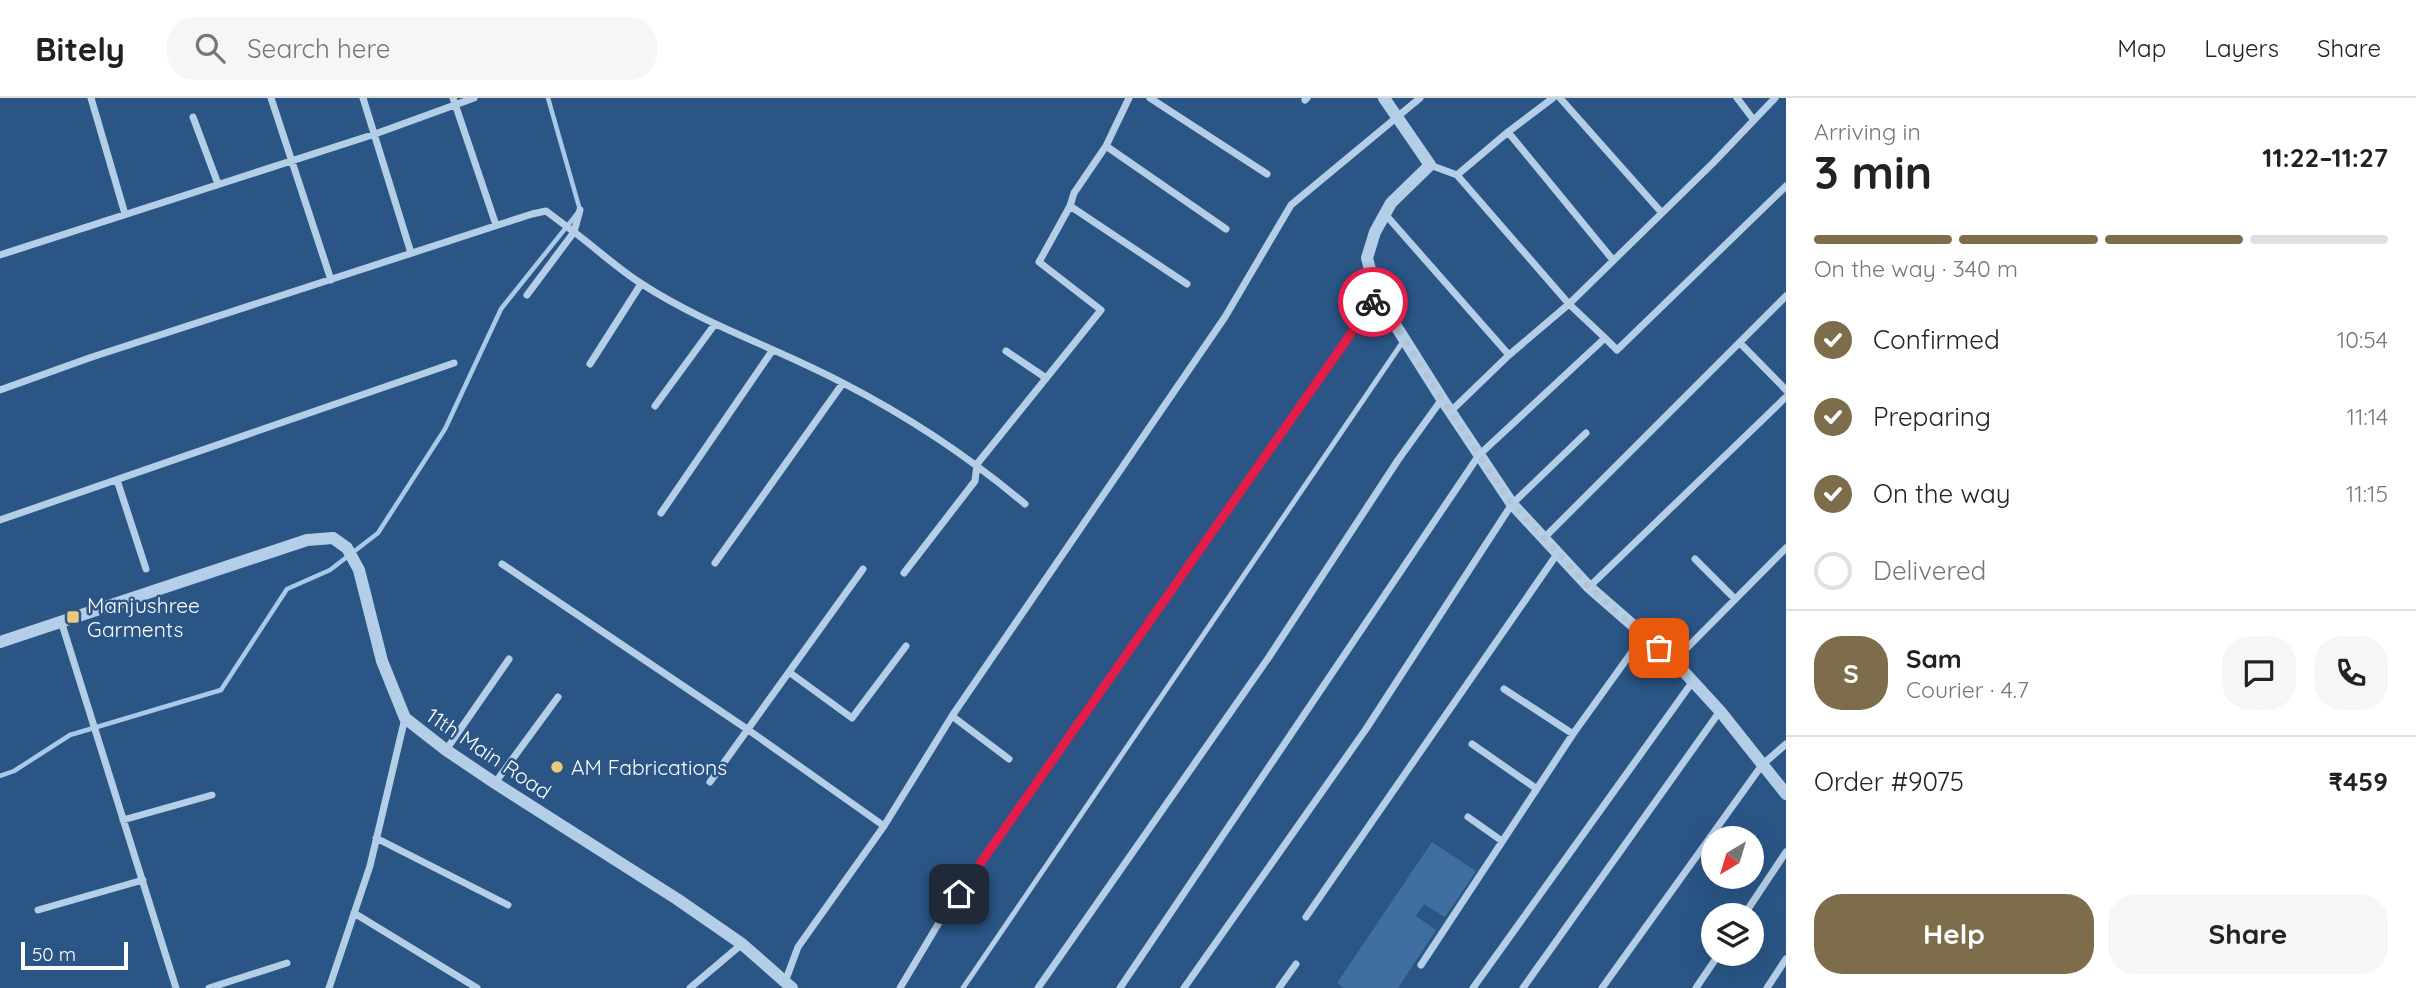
<!DOCTYPE html>
<meta charset="utf-8">
<style>
body{margin:0;font-family:Quicksand,sans-serif;background:#f6f6f6;color:#222;height:100vh;display:flex;flex-direction:column;font-size:26px;white-space:nowrap}
*{box-sizing:border-box;margin:0}
p{font-size:23px;color:#767676}
.icon{flex:none;width:38px;height:38px;fill:none;stroke:currentColor;stroke-width:2;stroke-linecap:round;stroke-linejoin:round}
.map{position:relative;flex:1;overflow:hidden}
.side{display:flex;flex-direction:column;background:#fff;width:630px}
.side>*{flex:none}
.needle{width:46px;rotate:218deg}
.buttons{position:absolute;left:1701px;top:728px;display:grid;gap:14px}
.buttons a{display:grid;place-items:center;width:63px;height:63px;border-radius:50%;background:#fff;box-shadow:0 7px 28px #0002;font-size:35px}
.scale{position:absolute;left:21px;bottom:18px;width:107px;box-sizing:border-box;padding-left:7px;border:4px solid #fff;border-top:0;font-size:19px;line-height:24px;white-space:nowrap;color:#fff;-webkit-text-stroke:5px #2a5585;paint-order:stroke}
.pin{position:absolute;display:grid;place-items:center;width:60px;height:60px;color:#fff;margin:-30px;border-radius:14px;box-shadow:0 4px 10px #0006}
.courier{position:absolute;display:grid;place-items:center;width:70px;height:70px;margin:-35px;border:5px solid #e11d48;border-radius:50%;background:#fff;color:#222;box-shadow:0 2px 9px #0007}
.head em{font-style:normal;font-weight:700}
.head div{display:flex;flex-direction:column-reverse}
.head{display:flex;align-items:center;justify-content:space-between;height:119px;padding:0 28px}
h1{font-size:46px;font-weight:700;line-height:52px}
.bar{display:grid;grid-template-columns:repeat(4,1fr);gap:10px 7px;align-content:center;height:84px;padding:0 28px}
.bar i{height:9px;border-radius:5px;background:#e0e0e0}
.bar .selected{background:#7d6d4b}
.bar p{grid-column:span 4}
.line{display:flex;align-items:center;gap:18px;padding:0 28px;border-top:2px solid #e0e0e0}
.line div{flex:1}
.round{display:grid;place-items:center;flex:none;width:74px;height:74px;border-radius:28px;background:#f6f6f6}
ol{padding:0 28px;list-style:none}
li{display:flex;align-items:center;gap:21px;height:77px}
li p{margin-inline-start:auto}
li .icon{padding:7px;border-radius:50%;background:#7d6d4b;color:#fff;stroke-width:4}
li:last-child{color:#767676}
li i{width:38px;height:38px;border:4px solid #e0e0e0;border-radius:50%}
.action{display:flex;gap:14px;margin-top:auto;padding:14px 28px}
.action a{flex:1;height:80px;border-radius:28px;background:#7d6d4b;color:#fff;font-size:28px;font-weight:700;line-height:80px;text-align:center}
.action a+a{background:#f6f6f6;color:#222}
header{display:flex;align-items:center;gap:42px;box-sizing:border-box;height:98px;padding:0 35px;background:#fff;border-bottom:2px solid #e0e0e0}
header strong{font-size:33px}
nav{display:flex;gap:38px;margin-inline-start:auto;font-size:24px}
.search{width:490px;height:63px;background:#f6f6f6;display:flex;align-items:center;gap:18px;box-sizing:border-box;padding:0 24px;border-radius:28px;color:#767676;font-size:26px}
main{display:flex;flex:1;min-height:0}
.map>svg:first-child{display:block}
.green{fill:#3f6fa1}
.lines{fill:none;stroke-linecap:round;stroke-linejoin:round}
.stream{stroke:#aac9e7;stroke-width:4.5}
.service{stroke:#b5cee7;stroke-width:5}
.minor{stroke:#b5cee7;stroke-width:7}
.tertiary{stroke:#b5cee7;stroke-width:12}
.done{stroke:#b4c4d4;stroke-width:7;stroke-dasharray:0 12.6}
.route{stroke:#e11d48;stroke-width:9}
.poi-dot{fill:#edc97d;stroke:#2a5585;stroke-width:2.5}
.labels{text-anchor:middle;dominant-baseline:central;stroke-width:5;stroke-linejoin:round;paint-order:stroke}
.poi-label{font-size:21px;fill:#fff;stroke:#2a5585;text-anchor:start}
.street-label{font-size:21px;fill:#fff;stroke:#2a5585}
</style>
<header>
<strong>Bitely</strong>
<div class="search"><svg class="icon" aria-label="search" viewBox="0 0 24 24"><circle cx="10" cy="10" r="6"/><path d="M15 15l6 6"/></svg>Search here</div>
<nav><a>Map</a><a>Layers</a><a>Share</a></nav>
</header>
<main>
<div class="map">
<svg width="1786" height="890" viewBox="0 0 1786 890">
<rect width="100%" height="100%" fill="#2a5585"/>
<path class="green" d="M 1432,744 L 1476,773 L 1445,819 L 1424,806 L 1416,818 L 1436,832 L 1398,890 L 1344,890 L 1337,885 Z"/>
<g class="lines">
<path class="stream" d="M 0,678 L 14,673 L 70,637 L 221,592 L 287,491 L 330,472 L 378,435 L 445,331 L 501,211 L 580,112 L 548,0"/>
<path class="service" d="M 963,890 L 1404,242"/>
<path class="minor" d="M 91,0 L 125,116
M 271,0 L 331,182
M 363,0 L 411,155
M 453,0 L 496,127
M 1150,0 L 1267,76
M 1560,0 L 1662,115
M 1737,0 L 1753,21
M 1305,2 L 1307,0
M 193,19 L 218,86
M 1508,34 L 1613,162
M 1106,48 L 1226,131
M 1430,67 L 1457,77 L 1508,34 L 1553,0
M 1457,77 L 1569,206 L 1605,240
M 1070,108 L 1187,186
M 580,112 L 574,134 C 597,151 618,171 642,186 C 705,227 777,250 843,285 C 909,319 968,358 1025,406
M 1385,116 L 1509,257
M 0,157 L 375,36 L 474,0
M 1740,245 L 1786,292
M 1006,253 L 1046,280
M 590,266 L 641,186
M 0,292 L 92,259 L 532,116 L 546,113 L 574,134 L 527,197
M 655,308 L 715,226
M 1451,313 L 1509,257 L 1569,206 L 1713,65 L 1775,0
M 117,382 L 146,471
M 661,415 L 772,253
M 0,422 L 454,265
M 1543,441 L 1786,198
M 1695,461 L 1735,501
M 715,465 L 843,285
M 502,466 L 747,631 L 884,728
M 904,475 L 975,383 L 977,366 L 1101,212 L 1039,164 L 1070,108 L 1074,95 L 1106,48 L 1129,0
M 1589,489 L 1786,299
M 61,523 L 176,890
M 1674,563 L 1786,450
M 789,574 L 852,620 L 906,548
M 1504,591 L 1573,636
M 952,618 L 1009,661
M 1472,646 L 1537,691
M 446,652 L 509,561
M 710,684 L 863,471
M 495,685 L 558,599
M 1468,719 L 1502,743
M 123,722 L 212,697
M 376,740 L 508,807
M 38,812 L 143,782
M 354,815 L 477,890
M 1744,817 L 1786,754
M 1306,819 L 1557,456
M 1421,867 L 1573,636 L 1644,537
M 785,884 L 798,849 L 884,728 L 952,618 L 1225,219 L 1291,107 L 1420,0
M 209,890 L 287,865
M 329,890 L 370,768 L 405,620
M 690,890 L 742,846
M 900,890 L 943,818 L 1377,198
M 1038,890 L 1269,559 L 1398,362 L 1442,301
M 1120,890 L 1479,357 L 1605,240 L 1617,252 L 1786,88
M 1184,890 L 1366,631 L 1512,406 L 1586,335
M 1279,890 L 1296,866
M 1473,890 L 1693,583
M 1523,890 L 1720,613
M 1602,890 L 1762,667 L 1786,646
M 1696,890 L 1719,856
M 1767,890 L 1786,861"/>
<path class="tertiary" d="M 1384,0 L 1430,67 L 1391,105 L 1375,134 L 1367,160 L 1377,198 L 1442,301 L 1512,406 L 1589,489 L 1674,563 L 1720,613 L 1786,696
M 0,544 L 307,442 L 333,440 L 347,450 L 359,472 L 382,563 L 405,620 L 446,652 L 495,685 L 677,801 L 742,846 L 792,890"/>
</g>
<g class="lines">
<path class="done" d="M 1373,204 L 1377,198 L 1442,301 L 1512,406 L 1589,489 L 1659,550"/>
<path class="route" d="M 959,796 L 1373,204"/>
</g>
<g class="poi-dot">
<rect x="66" y="512" width="14" height="14" rx="3.5"/>
<circle cx="557" cy="669" r="7"/>
</g>
<g class="labels">
<g class="poi-label">
<text x="87" y="507">Manjushree<tspan x="87" dy="24">Garments</tspan></text>
<text x="571" y="669">AM Fabrications</text>
</g>
<g class="street-label">
<text transform="translate(489 655) rotate(34)">11th Main Road</text>
</g>
</g>
</svg>
<div class="buttons">
<a><svg class="needle" viewBox="-14 -14 28 28"><path d="M0-13l5 13h-10z" fill="#e53935"/><path d="M0 13l5-13h-10z" fill="#767676"/></svg></a>
<a><svg class="icon" aria-label="layers" viewBox="0 0 24 24"><path d="M12 4l9 5-9 5-9-5zM3 14l9 5 9-5"/></svg></a>
</div>
<div class="scale">50 m</div>
<div class="pin" style="left:1659px;top:550px;background:#ea580c"><svg class="icon" aria-label="bag" viewBox="0 0 24 24"><path d="M5 8h14l-1 12H6zM9 8a3 3 0 0 1 6 0"/></svg></div>
<div class="pin" style="left:959px;top:796px;background:#1f2937"><svg class="icon" aria-label="home" viewBox="0 0 24 24"><path d="M3 11l9-7 9 7M6 9v11h12V9"/></svg></div>
<div class="courier" style="left:1373px;top:204px"><svg class="icon" aria-label="bike" viewBox="0 0 24 24"><circle cx="6" cy="16" r="4"/><circle cx="18" cy="16" r="4"/><path d="M6 16l4-8h5l3 8M10 8l3 8H6M13 5h3"/></svg></div>
</div>
<section class="side">
<div class="head"><div><h1>3 min</h1><p>Arriving in</p></div><em>11:22–11:27</em></div>
<div class="bar"><i class="selected"></i><i class="selected"></i><i class="selected"></i><i></i><p>On the way · 340 m</p></div>
<ol>
<li><svg class="icon" aria-label="check" viewBox="0 0 24 24"><path d="M5 12l5 5 9-10"/></svg>Confirmed<p>10:54</p></li>
<li><svg class="icon" aria-label="check" viewBox="0 0 24 24"><path d="M5 12l5 5 9-10"/></svg>Preparing<p>11:14</p></li>
<li><svg class="icon" aria-label="check" viewBox="0 0 24 24"><path d="M5 12l5 5 9-10"/></svg>On the way<p>11:15</p></li>
<li><i></i>Delivered</li>
</ol>
<div class="line" style="height:126px"><b class="round" style="background:#7d6d4b;color:#fff">S</b><div><b>Sam</b><p>Courier · 4.7</p></div><a class="round"><svg class="icon" aria-label="chat" viewBox="0 0 24 24"><path d="M4 5h16v11H9l-5 4z"/></svg></a><a class="round"><svg class="icon" aria-label="phone" viewBox="0 0 24 24"><path d="M5 4h4l2 5-3 2q2 4 5 5l2-3 5 2v4C11 20 4 13 5 4z"/></svg></a></div>
<div class="line" style="height:91px"><div>Order #9075</div><b>₹459</b></div>
<div class="action"><a>Help</a><a>Share</a></div>
</section>
</main>
